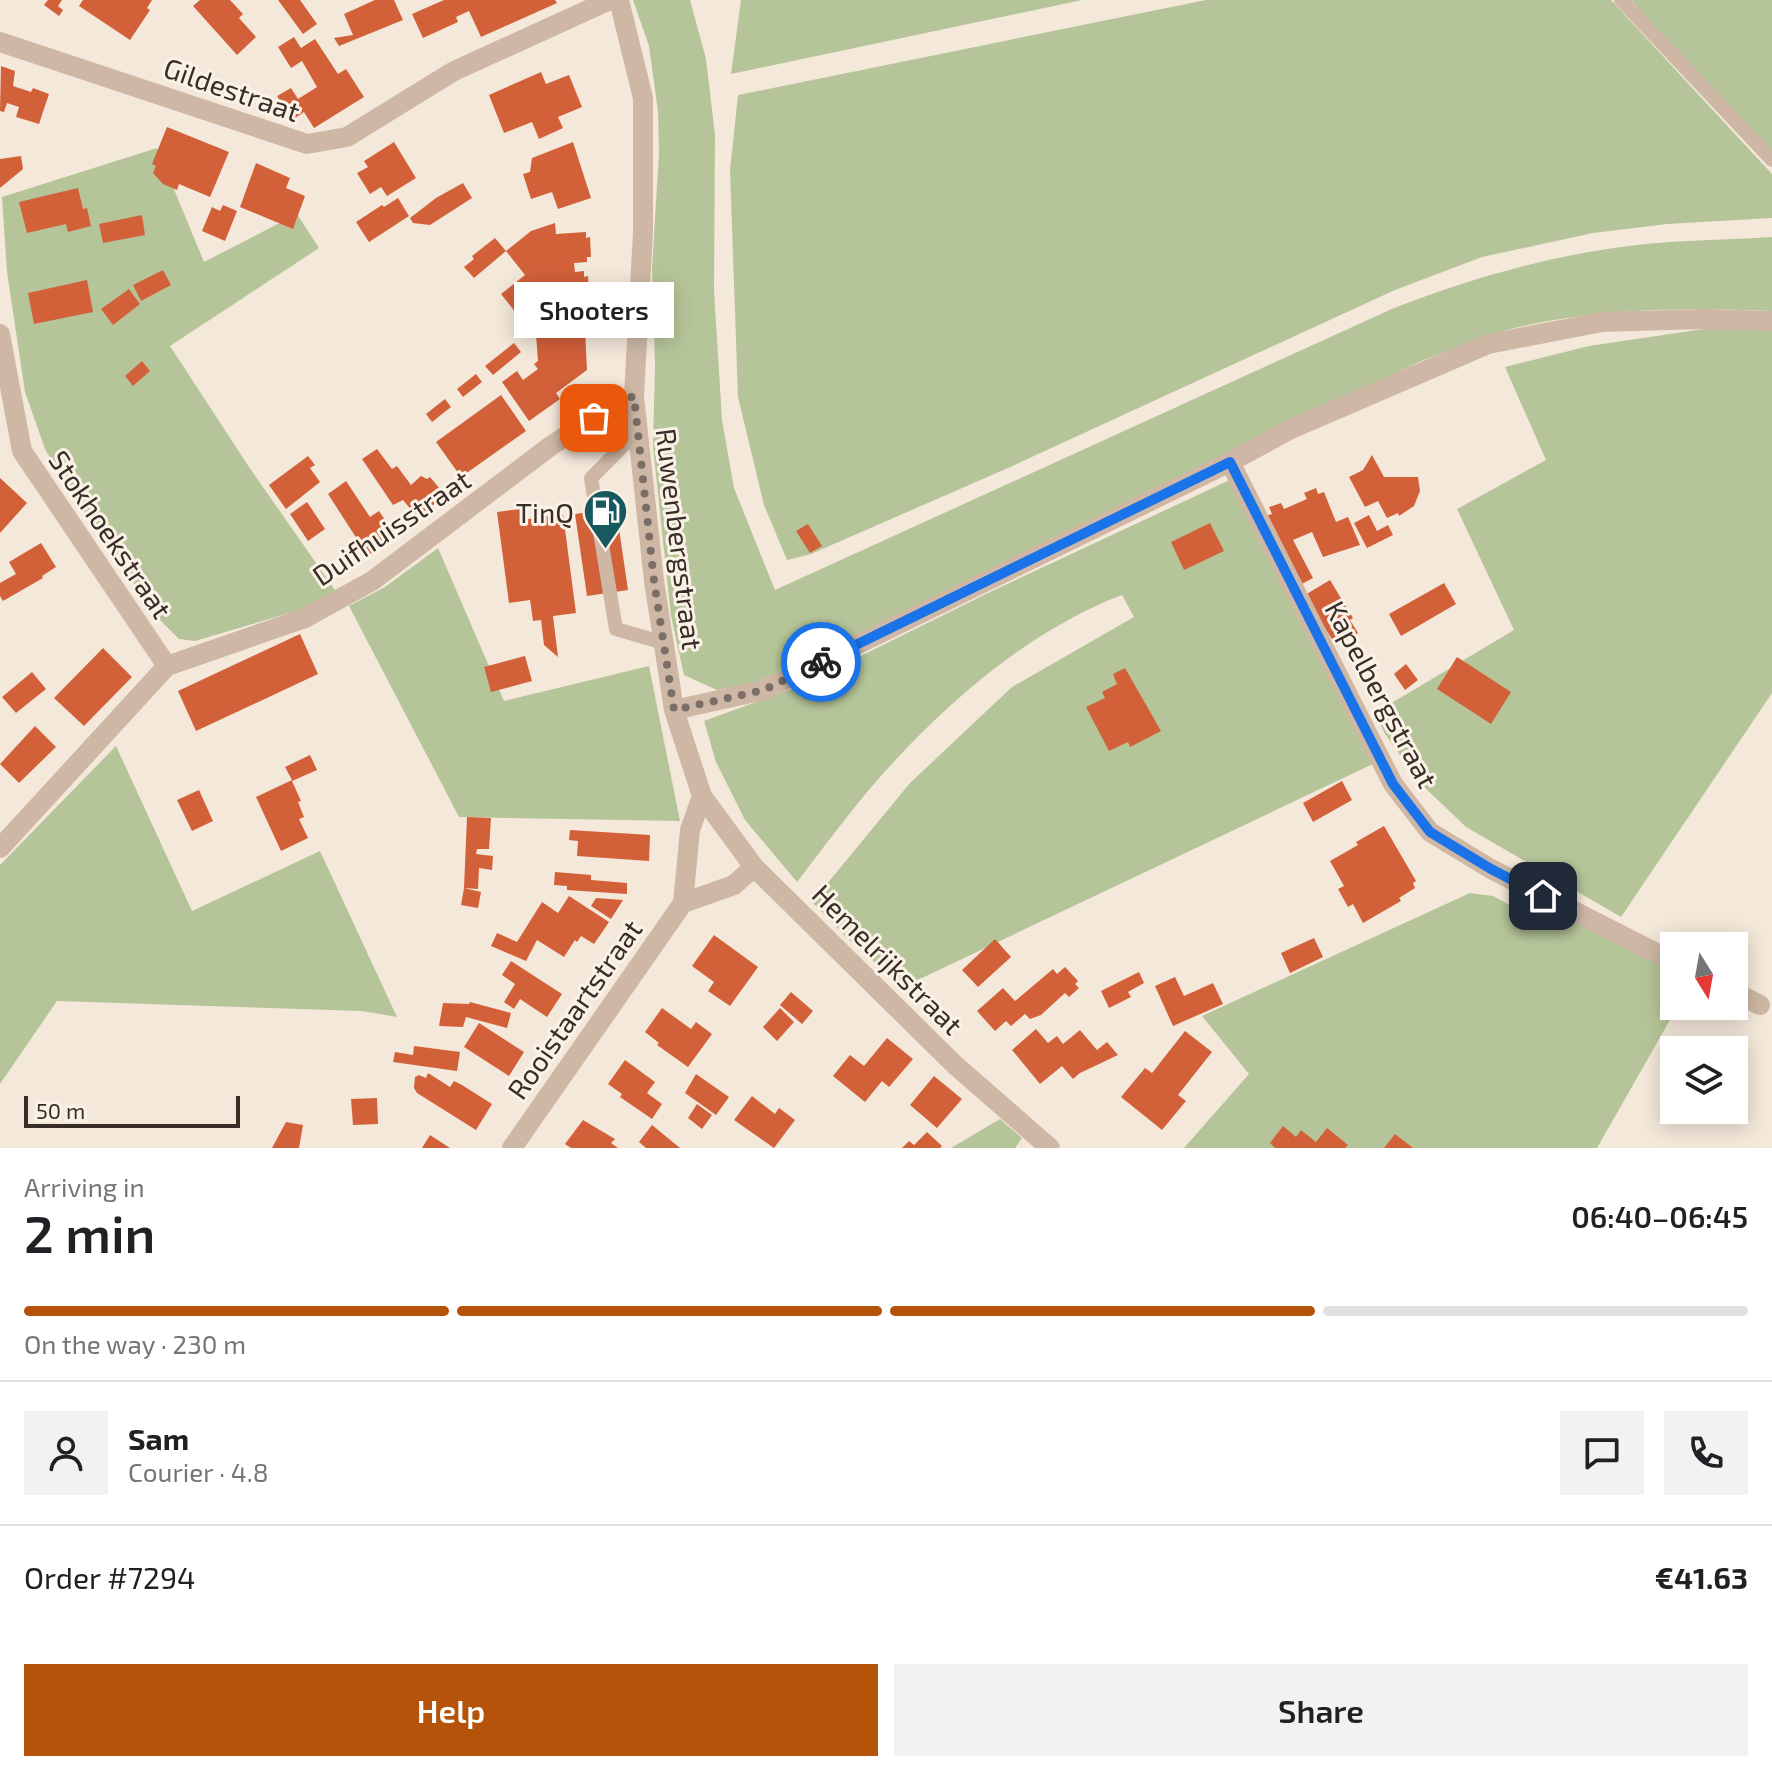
<!DOCTYPE html>
<meta charset="utf-8">
<style>
body{margin:0;font-family:"Exo 2",sans-serif;background:#f2f2f2;color:#202124;height:100vh;display:flex;flex-direction:column;font-size:30px;white-space:nowrap}
*{box-sizing:border-box;margin:0}
p{font-size:26px;color:#757577}
.icon{flex:none;width:44px;height:44px;fill:none;stroke:currentColor;stroke-width:2;stroke-linecap:round;stroke-linejoin:round}
.map{position:relative;height:1148px;overflow:hidden}
.side{display:flex;flex-direction:column;background:#fff;flex:1}
.side>*{flex:none}
.needle{width:52px;rotate:169deg}
.controls{position:absolute;left:1660px;top:932px;display:grid;gap:16px}
.controls a{display:grid;place-items:center;width:88px;height:88px;border-radius:0px;background:#fff;box-shadow:0 4px 20px #0003;font-size:40px}
.scale{position:absolute;left:24px;bottom:20px;width:216px;box-sizing:border-box;padding-left:8px;border:4px solid #392d27;border-top:0;font-size:22px;line-height:28px;white-space:nowrap;color:#392d27;-webkit-text-stroke:6px #fbf2e7;paint-order:stroke}
.pin{position:absolute;display:grid;place-items:center;width:68px;height:68px;color:#fff;margin:-34px;border-radius:16px;box-shadow:0 4px 12px #0006}
.courier{position:absolute;display:grid;place-items:center;width:80px;height:80px;margin:-40px;border:6px solid #1a73e8;border-radius:50%;background:#fff;color:#222;box-shadow:0 2px 10px #0007}
.bubble{position:absolute;height:56px;border-radius:0px;background:#fff;box-shadow:0 4px 20px #0003;font-size:26px;font-weight:600;line-height:56px;text-align:center}
.head em{font-style:normal;font-weight:600}
.head div{display:flex;flex-direction:column-reverse}
.head{display:flex;align-items:center;justify-content:space-between;height:136px;padding:0 24px}
h1{font-size:52px;font-weight:600;line-height:60px}
.bar{display:grid;grid-template-columns:repeat(4,1fr);gap:12px 8px;align-content:center;height:96px;padding:0 24px}
.bar i{height:10px;border-radius:6px;background:#e0e0e0}
.bar .selected{background:#b45309}
.bar p{grid-column:span 4}
.line{display:flex;align-items:center;gap:20px;padding:0 24px;border-top:2px solid #e0e0e0}
.line div{flex:1}
.round{display:grid;place-items:center;flex:none;width:84px;height:84px;border-radius:0px;background:#f2f2f2}
.cta{display:flex;gap:16px;margin-top:auto;padding:16px 24px}
.cta a{flex:1;height:92px;border-radius:0px;background:#b45309;color:#fff;font-size:32px;font-weight:600;line-height:92px;text-align:center}
.cta a+a{background:#f2f2f2;color:#202124}
.map>svg:first-child{display:block}
.green{fill:#b6c599}
.building{fill:#d2613a}
.lines{fill:none;stroke-linecap:round;stroke-linejoin:round}
.service{stroke:#ceb8a5;stroke-width:14}
.minor{stroke:#ceb8a5;stroke-width:20}
.done{stroke:#7a6e66;stroke-width:8;stroke-dasharray:0 14.4}
.route{stroke:#1a73e8;stroke-width:10}
.labels{text-anchor:middle;dominant-baseline:central;stroke-width:6;stroke-linejoin:round;paint-order:stroke}
.street-label{font-size:28px;fill:#392d27;stroke:#fbf2e7}
.poi-label{font-size:28px;fill:#392d27;stroke:#fbf2e7;text-anchor:end}
</style>
<div class="map">
<svg width="1772" height="1148" viewBox="0 0 1772 1148">
<rect width="100%" height="100%" fill="#f4e8da"/>
<path class="green" d="M 633,0 L 690,0 L 706,59 L 715,135 L 714,290 L 722,420 L 734,488 L 775,590 L 1394,308 C 1472,278 1555,254 1637,245 C 1682,240 1727,240 1772,237 L 1772,311 C 1680,307 1588,308 1499,332 C 1472,340 1445,352 1419,362 L 753,684 L 717,690 L 684,675 L 671,616 L 653,446 L 655,365 L 652,268 L 659,153 L 658,111 L 649,46 Z
M 741,0 L 1082,0 L 731,74 Z
M 1206,0 L 1611,0 L 1772,174 L 1772,218 L 1667,224 L 1593,233 L 1482,257 L 1395,290 L 1008,468 L 811,554 L 787,560 L 764,505 L 738,397 L 730,170 L 738,95 Z
M 1631,0 L 1772,0 L 1772,150 L 1685,60 Z
M 157,148 L 204,262 L 297,214 L 319,248 L 170,346 L 249,467 L 337,593 L 313,606 L 195,641 L 179,639 L 158,618 L 67,487 L 45,449 L 25,392 L 7,272 L 2,197 Z
M 1717,327 L 1772,329 L 1772,693 L 1621,917 L 1466,827 L 1420,783 L 1385,734 L 1375,713 L 1514,630 L 1457,509 L 1546,460 L 1505,367 L 1589,346 Z
M 1234,478 L 1375,763 L 903,987 L 846,937 L 812,902 L 910,783 L 1012,687 L 1134,617 L 1122,595 C 1028,631 946,703 880,777 C 851,810 824,847 797,882 L 745,820 L 716,762 L 704,721 L 802,685 L 990,592 Z
M 438,548 L 504,701 L 649,666 L 680,821 L 459,817 L 349,606 L 385,587 Z
M 116,746 L 192,911 L 320,851 L 397,1017 L 362,1011 L 57,1001 L 0,1084 L 0,865 Z
M 1470,893 L 1493,896 L 1529,915 L 1534,897 L 1674,972 L 1674,1006 L 1678,1006 L 1597,1148 L 1184,1148 L 1249,1074 L 1202,1016 Z
M 1000,1119 L 1022,1138 L 1015,1148 L 951,1148 Z"/>
<path class="building" d="M 48,0 L 62,0 L 58,6 L 63,10 L 59,16 L 44,5 Z
M 83,0 L 152,0 L 147,8 L 150,10 L 130,40 L 79,6 Z
M 200,0 L 230,0 L 243,14 L 239,18 L 256,37 L 237,55 L 193,6 Z
M 278,0 L 300,0 L 317,24 L 303,34 Z
M 375,0 L 394,0 L 403,20 L 339,46 L 334,38 L 353,35 L 344,14 Z
M 444,0 L 555,0 L 557,3 L 481,37 L 469,11 L 456,17 L 458,22 L 423,38 L 412,14 Z
M 294,37 L 301,48 L 315,39 L 338,74 L 346,69 L 364,97 L 314,128 L 304,112 L 292,120 L 277,96 L 291,88 L 298,99 L 317,87 L 302,61 L 291,68 L 278,47 Z
M 1,66 L 15,71 L 13,86 L 31,92 L 33,88 L 49,94 L 39,124 L 16,117 L 19,107 L 7,103 L 4,112 L 0,111 Z
M 541,72 L 546,84 L 569,75 L 582,107 L 558,117 L 563,128 L 539,139 L 532,122 L 504,133 L 489,95 Z
M 167,127 L 229,152 L 210,197 L 179,184 L 177,190 L 163,184 L 153,173 L 156,166 L 152,164 Z
M 394,142 L 416,178 L 387,196 L 381,187 L 370,194 L 357,173 L 368,167 L 364,161 Z
M 573,142 L 591,198 L 558,209 L 552,192 L 531,199 L 523,174 L 530,172 L 532,158 Z
M 21,156 L 23,169 L 0,188 L 0,159 Z
M 256,163 L 290,178 L 286,188 L 305,196 L 293,229 L 240,207 Z
M 463,183 L 472,198 L 430,225 L 413,223 L 410,218 L 436,198 Z
M 78,188 L 83,209 L 87,208 L 91,226 L 68,232 L 66,224 L 27,233 L 19,202 Z
M 398,198 L 409,216 L 369,242 L 356,222 L 382,205 L 384,207 Z
M 223,205 L 237,211 L 225,241 L 202,231 L 212,207 L 220,211 Z
M 142,215 L 145,235 L 103,243 L 99,224 Z
M 555,223 L 556,234 L 586,232 L 586,238 L 590,237 L 591,257 L 587,257 L 587,262 L 574,263 L 575,272 L 584,271 L 584,277 L 588,276 L 589,296 L 585,296 L 585,301 L 557,302 L 558,316 L 520,318 L 501,294 L 525,275 L 506,251 L 531,231 Z
M 495,238 L 506,251 L 474,278 L 464,267 L 474,259 L 472,256 Z
M 163,270 L 171,285 L 141,301 L 133,285 Z
M 87,280 L 93,312 L 34,324 L 28,293 Z
M 129,289 L 140,304 L 113,325 L 101,309 Z
M 585,329 L 587,370 L 556,393 L 560,399 L 529,421 L 502,382 L 517,371 L 523,380 L 538,369 L 534,364 L 538,361 L 536,335 L 547,334 L 547,331 Z
M 514,343 L 521,352 L 493,375 L 485,366 Z
M 142,361 L 150,371 L 133,386 L 125,376 Z
M 476,374 L 482,382 L 463,397 L 457,389 Z
M 501,395 L 526,431 L 461,477 L 436,442 Z
M 445,399 L 451,407 L 432,422 L 426,414 Z
M 377,449 L 392,469 L 397,466 L 411,485 L 421,476 L 427,479 L 430,477 L 445,495 L 418,518 L 403,500 L 393,505 L 362,459 Z
M 1372,455 L 1384,477 L 1418,477 L 1420,491 L 1414,506 L 1399,516 L 1398,513 L 1387,518 L 1378,501 L 1365,507 L 1349,477 L 1363,470 Z
M 308,456 L 315,465 L 310,468 L 320,482 L 286,509 L 269,485 Z
M 0,478 L 27,503 L 0,533 Z
M 346,481 L 370,517 L 379,511 L 396,536 L 368,556 L 328,494 Z
M 1316,488 L 1318,494 L 1324,492 L 1336,522 L 1348,517 L 1360,545 L 1323,557 L 1312,532 L 1293,540 L 1313,578 L 1300,585 L 1266,516 L 1272,514 L 1269,507 L 1281,503 L 1284,509 L 1307,499 L 1304,493 Z
M 307,502 L 325,529 L 308,541 L 290,514 Z
M 616,508 L 628,590 L 587,596 L 575,514 Z
M 520,509 L 521,520 L 563,514 L 576,613 L 553,616 L 558,657 L 544,645 L 541,620 L 533,621 L 530,600 L 509,603 L 497,512 Z
M 1369,515 L 1377,531 L 1388,525 L 1393,535 L 1367,548 L 1354,523 Z
M 1210,523 L 1224,551 L 1184,570 L 1171,542 Z
M 808,524 L 822,546 L 810,553 L 796,531 Z
M 41,543 L 56,567 L 42,576 L 43,578 L 3,601 L 0,596 L 0,583 L 16,574 L 9,562 Z
M 1330,580 L 1353,618 L 1350,620 L 1358,633 L 1336,646 L 1305,595 Z
M 1444,583 L 1456,604 L 1401,636 L 1389,614 Z
M 300,634 L 318,674 L 196,731 L 178,691 Z
M 103,648 L 132,677 L 84,726 L 54,698 Z
M 525,656 L 532,681 L 491,692 L 484,667 Z
M 1457,657 L 1511,692 L 1491,724 L 1437,689 Z
M 1406,664 L 1418,680 L 1405,690 L 1394,674 Z
M 1125,668 L 1161,731 L 1130,747 L 1128,742 L 1109,751 L 1086,707 L 1105,698 L 1102,692 L 1117,684 L 1113,674 Z
M 32,672 L 46,689 L 16,713 L 2,697 Z
M 35,726 L 56,747 L 19,783 L 0,764 Z
M 310,755 L 317,770 L 292,781 L 301,801 L 298,802 L 304,817 L 299,819 L 308,838 L 281,851 L 256,797 L 292,780 L 285,767 Z
M 1342,781 L 1352,800 L 1313,822 L 1303,803 Z
M 199,790 L 213,821 L 192,831 L 177,800 Z
M 467,817 L 491,818 L 489,849 L 477,849 L 476,854 L 493,856 L 492,870 L 479,868 L 478,889 L 464,888 Z
M 1384,826 L 1416,881 L 1413,883 L 1415,888 L 1399,898 L 1401,901 L 1363,923 L 1353,904 L 1348,907 L 1338,889 L 1344,886 L 1330,861 L 1358,845 L 1356,842 Z
M 570,830 L 650,835 L 649,861 L 577,856 L 578,841 L 569,840 Z
M 555,872 L 591,875 L 591,880 L 627,883 L 627,894 L 567,890 L 567,886 L 554,885 Z
M 464,888 L 481,892 L 478,908 L 461,905 Z
M 569,896 L 609,922 L 594,944 L 581,936 L 577,942 L 575,940 L 564,957 L 537,940 L 526,961 L 491,946 L 497,933 L 517,942 L 542,902 L 558,913 Z
M 596,898 L 623,900 L 611,919 L 591,906 Z
M 714,935 L 758,967 L 730,1006 L 708,991 L 714,982 L 692,966 Z
M 1314,938 L 1323,957 L 1290,973 L 1281,953 Z
M 995,939 L 1011,957 L 978,987 L 962,970 Z
M 511,961 L 562,994 L 547,1017 L 520,999 L 514,1009 L 504,1002 L 515,984 L 502,975 Z
M 1065,967 L 1078,981 L 1075,984 L 1079,988 L 1069,997 L 1065,993 L 1041,1015 L 1030,1019 L 1025,1014 L 1011,1026 L 1006,1021 L 995,1031 L 977,1011 L 1003,988 L 1015,1001 L 1053,969 L 1057,974 Z
M 1139,972 L 1144,983 L 1128,992 L 1131,997 L 1109,1008 L 1101,991 Z
M 1175,977 L 1184,996 L 1213,983 L 1223,1004 L 1173,1026 L 1155,986 Z
M 791,992 L 813,1011 L 802,1024 L 780,1005 Z
M 470,1002 L 511,1013 L 507,1028 L 466,1017 L 463,1027 L 439,1026 L 443,1003 L 469,1004 Z
M 662,1008 L 691,1029 L 696,1022 L 712,1034 L 688,1067 L 657,1045 L 659,1043 L 645,1032 Z
M 780,1008 L 794,1022 L 777,1041 L 763,1027 Z
M 479,1023 L 524,1052 L 509,1076 L 464,1047 Z
M 1036,1029 L 1048,1043 L 1057,1036 L 1063,1044 L 1080,1030 L 1097,1050 L 1107,1042 L 1118,1055 L 1080,1073 L 1073,1079 L 1062,1066 L 1040,1084 L 1012,1050 Z
M 1185,1031 L 1212,1052 L 1178,1095 L 1186,1101 L 1162,1130 L 1121,1097 L 1145,1068 L 1152,1073 Z
M 887,1038 L 913,1059 L 889,1087 L 882,1081 L 865,1102 L 833,1076 L 850,1055 L 864,1066 Z
M 414,1046 L 460,1052 L 457,1071 L 393,1062 L 395,1052 L 413,1055 Z
M 625,1060 L 655,1082 L 647,1093 L 662,1104 L 652,1119 L 620,1097 L 622,1094 L 608,1084 Z
M 428,1073 L 450,1087 L 454,1081 L 462,1085 L 492,1104 L 476,1130 L 417,1093 L 414,1088 L 415,1077 L 419,1075 L 426,1078 Z
M 696,1074 L 729,1097 L 716,1115 L 685,1093 Z
M 934,1076 L 962,1099 L 937,1128 L 910,1105 Z
M 752,1096 L 775,1114 L 779,1108 L 795,1120 L 774,1148 L 734,1120 Z
M 377,1098 L 378,1124 L 353,1125 L 351,1099 Z
M 697,1104 L 712,1115 L 702,1129 L 688,1118 Z
M 583,1120 L 615,1139 L 611,1143 L 618,1148 L 571,1148 L 565,1144 Z
M 286,1122 L 303,1125 L 299,1148 L 272,1148 Z
M 652,1125 L 680,1148 L 646,1148 L 639,1142 Z
M 1283,1126 L 1296,1137 L 1301,1130 L 1316,1142 L 1327,1128 L 1348,1145 L 1345,1148 L 1275,1148 L 1270,1143 Z
M 927,1132 L 942,1146 L 940,1148 L 902,1148 L 909,1141 L 914,1145 Z
M 1395,1134 L 1413,1148 L 1384,1148 Z
M 430,1135 L 450,1148 L 422,1148 Z"/>
<g class="lines">
<path class="service" d="M 1621,0 L 1772,160
M 638,431 L 591,478 L 616,629 L 664,643"/>
<path class="minor" d="M 619,0 L 643,98 L 643,232 L 634,396 L 654,581 L 674,710 L 702,796 L 754,867 L 955,1065 L 1050,1148
M 0,42 L 307,144 L 347,137 L 454,71 L 610,0
M 0,334 L 22,451 L 167,666
M 1230,462 L 1393,784 L 1430,832 L 1491,869 L 1674,962
M 674,710 L 764,690 L 1230,462 L 1291,429 L 1488,344 L 1602,322 L 1704,319 L 1772,321
M 0,848 L 167,666 L 305,618 L 372,581 L 552,445 L 614,404 L 634,396
M 683,903 L 734,885 L 754,867
M 1734,992 L 1760,1005
M 512,1148 L 683,903 L 690,830 L 702,796"/>
</g>
<g class="lines">
<path class="done" d="M 594,418 L 614,404 L 634,396 L 654,581 L 674,710 L 764,690 L 821,662"/>
<path class="route" d="M 821,662 L 1230,462 L 1393,784 L 1430,832 L 1491,869 L 1543,896"/>
</g>
<defs>
<symbol id="fuel-pin" viewBox="-11 -11 22 30"><path d="M0 17L-7.5 6A9.5 9.5 0 1 1 7.5 6Z" fill="#18595f" stroke="#fbf2e7"/><path d="M-5.5-6h7V0h2V4h1.3V-2.5L3-4.5l.8-.8L6-3V5H2.5V1h-1V6h-7ZM-4.2-4.7v3.2H.2V-4.7Z" fill="#fff"/></symbol>
</defs>
<g fill-rule="evenodd">
<use href="#fuel-pin" x="580" y="486" width="51" height="69"/>
</g>
<g class="labels">
<g class="street-label">
<text transform="translate(232 89) rotate(19)">Gildestraat</text>
<text transform="translate(391 527) rotate(-34)">Duifhuisstraat</text>
<text transform="translate(111 534) rotate(56)">Stokhoekstraat</text>
<text transform="translate(680 539) rotate(83)">Ruwenbergstraat</text>
<text transform="translate(1382 694) rotate(62)">Kapelbergstraat</text>
<text transform="translate(888 959) rotate(45)">Hemelrijkstraat</text>
<text transform="translate(574 1009) rotate(-55)">Rooistaartstraat</text>
</g>
<g class="poi-label">
<text x="574" y="512">TinQ</text>
</g>
</g>
</svg>
<div class="controls">
<a><svg class="needle" viewBox="-14 -14 28 28"><path d="M0-13l5 13h-10z" fill="#e53935"/><path d="M0 13l5-13h-10z" fill="#757577"/></svg></a>
<a><svg class="icon" aria-label="layers" viewBox="0 0 24 24"><path d="M12 4l9 5-9 5-9-5zM3 14l9 5 9-5"/></svg></a>
</div>
<div class="scale">50 m</div>
<div class="pin" style="left:594px;top:418px;background:#ea580c"><svg class="icon" aria-label="bag" viewBox="0 0 24 24"><path d="M5 8h14l-1 12H6zM9 8a3 3 0 0 1 6 0"/></svg></div>
<div class="pin" style="left:1543px;top:896px;background:#1f2937"><svg class="icon" aria-label="home" viewBox="0 0 24 24"><path d="M3 11l9-7 9 7M6 9v11h12V9"/></svg></div>
<div class="courier" style="left:821px;top:662px"><svg class="icon" aria-label="bike" viewBox="0 0 24 24"><circle cx="6" cy="16" r="4"/><circle cx="18" cy="16" r="4"/><path d="M6 16l4-8h5l3 8M10 8l3 8H6M13 5h3"/></svg></div>
<div class="bubble" style="left:514px;top:282px;width:160px">Shooters</div>
</div>
<section class="side">
<div class="head"><div><h1>2 min</h1><p>Arriving in</p></div><em>06:40–06:45</em></div>
<div class="bar"><i class="selected"></i><i class="selected"></i><i class="selected"></i><i></i><p>On the way · 230 m</p></div>
<div class="line" style="height:144px"><a class="round"><svg class="icon" aria-label="person" viewBox="0 0 24 24"><circle cx="12" cy="8" r="4"/><path d="M4 21q1-7 8-7t8 7"/></svg></a><div><b>Sam</b><p>Courier · 4.8</p></div><a class="round"><svg class="icon" aria-label="chat" viewBox="0 0 24 24"><path d="M4 5h16v11H9l-5 4z"/></svg></a><a class="round"><svg class="icon" aria-label="phone" viewBox="0 0 24 24"><path d="M5 4h4l2 5-3 2q2 4 5 5l2-3 5 2v4C11 20 4 13 5 4z"/></svg></a></div>
<div class="line" style="height:104px"><div>Order #7294</div><b>€41.63</b></div>
<div class="cta"><a>Help</a><a>Share</a></div>
</section>
